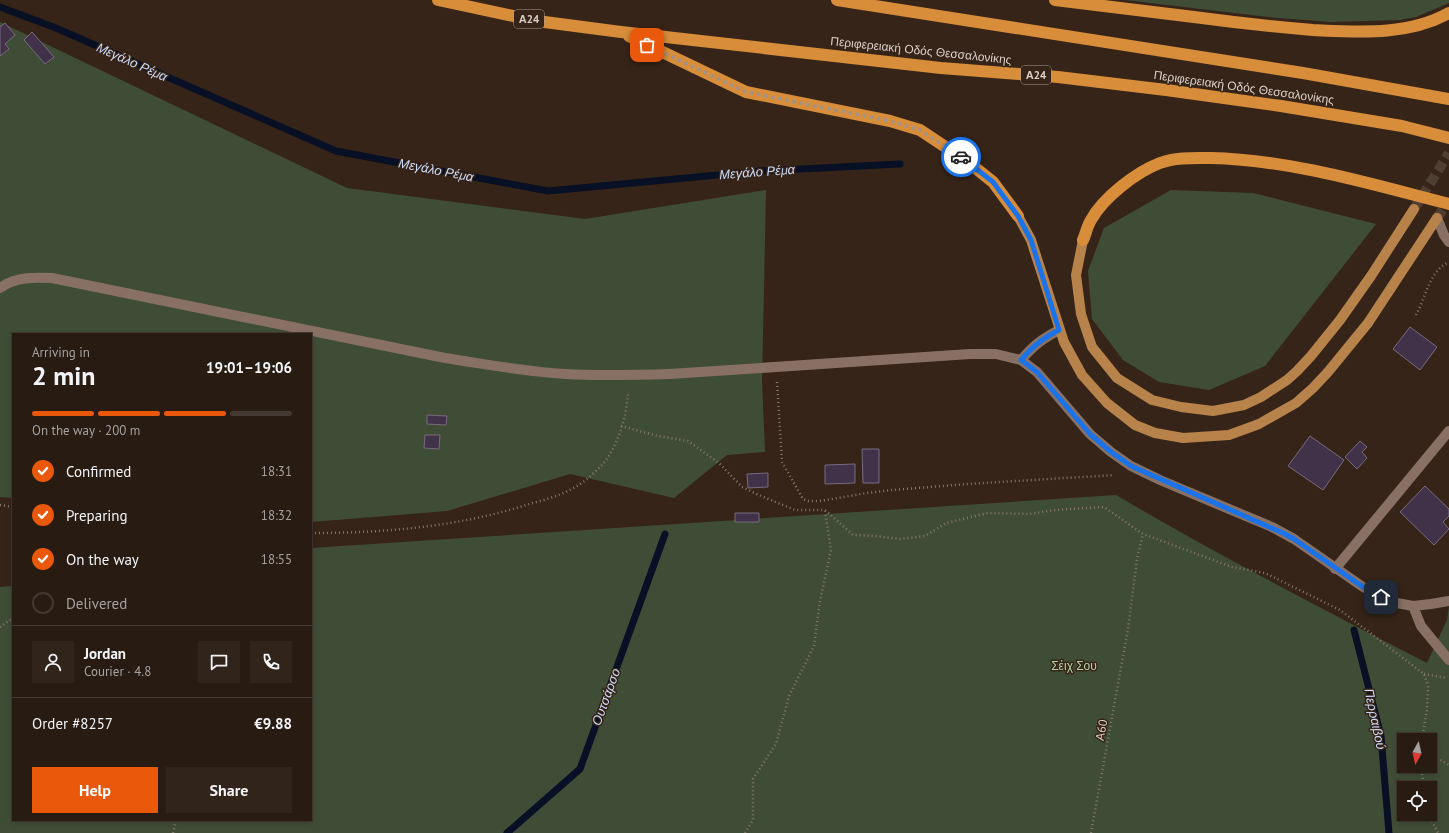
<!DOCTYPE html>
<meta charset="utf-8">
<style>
body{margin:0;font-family:"PT Sans",sans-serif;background:#30241b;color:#f1f3f6;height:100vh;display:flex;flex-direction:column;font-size:15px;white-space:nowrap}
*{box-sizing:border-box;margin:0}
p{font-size:13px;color:#a5a19f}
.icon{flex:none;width:22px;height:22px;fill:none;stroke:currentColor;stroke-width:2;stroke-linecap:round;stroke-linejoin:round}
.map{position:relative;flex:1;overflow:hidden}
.sheet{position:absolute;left:12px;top:333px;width:300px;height:488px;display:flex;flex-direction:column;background:#281b12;border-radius:0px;box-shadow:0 2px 6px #0003,0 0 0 1px #443932}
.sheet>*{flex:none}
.needle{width:26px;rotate:188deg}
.buttons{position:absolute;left:1397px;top:733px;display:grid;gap:8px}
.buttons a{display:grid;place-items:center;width:40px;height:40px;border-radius:0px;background:#281b12;box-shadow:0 2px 6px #0003,0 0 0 1px #443932;font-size:20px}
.pin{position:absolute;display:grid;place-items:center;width:34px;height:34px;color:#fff;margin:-17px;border-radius:8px;box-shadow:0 2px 6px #0006}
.courier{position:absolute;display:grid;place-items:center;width:40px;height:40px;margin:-20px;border:3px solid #1a73e8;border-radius:50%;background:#fff;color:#222;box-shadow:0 1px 5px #0007}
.summary em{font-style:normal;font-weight:700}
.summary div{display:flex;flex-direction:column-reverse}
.summary{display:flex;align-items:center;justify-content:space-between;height:68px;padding:0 20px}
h1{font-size:26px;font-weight:700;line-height:30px}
.bar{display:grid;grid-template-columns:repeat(4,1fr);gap:6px 4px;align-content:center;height:48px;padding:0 20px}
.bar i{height:5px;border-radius:3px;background:#443932}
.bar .current{background:#ea580c}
.bar p{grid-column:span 4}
.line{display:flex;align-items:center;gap:10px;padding:0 20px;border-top:1px solid #443932}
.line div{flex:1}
.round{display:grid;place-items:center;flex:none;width:42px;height:42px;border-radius:0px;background:#30241b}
ol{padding:0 20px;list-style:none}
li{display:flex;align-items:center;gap:12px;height:44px}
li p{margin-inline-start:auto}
li .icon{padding:4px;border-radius:50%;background:#ea580c;color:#fff;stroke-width:4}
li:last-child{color:#a5a19f}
li i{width:22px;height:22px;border:2px solid #443932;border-radius:50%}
.primary-button{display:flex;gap:8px;margin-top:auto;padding:8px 20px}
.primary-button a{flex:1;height:46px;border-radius:0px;background:#ea580c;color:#fff;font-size:16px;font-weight:700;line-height:46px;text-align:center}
.primary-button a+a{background:#30241b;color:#f1f3f6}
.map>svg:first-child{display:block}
.green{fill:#404d36;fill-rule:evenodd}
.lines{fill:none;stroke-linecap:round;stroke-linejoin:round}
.stream{stroke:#071025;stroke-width:7}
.building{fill:#413249;stroke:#786b7f}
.major-tunnel{stroke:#4f3e32;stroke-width:10;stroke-dasharray:10 5;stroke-linecap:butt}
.path{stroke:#87786e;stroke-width:2.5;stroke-dasharray:1 3;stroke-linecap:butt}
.minor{stroke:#887164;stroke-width:10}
.major{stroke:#b8824b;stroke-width:10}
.highway{stroke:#d88d3a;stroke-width:12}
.done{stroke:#a1938a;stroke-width:4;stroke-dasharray:0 7.2}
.route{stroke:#1a73e8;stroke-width:5}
.labels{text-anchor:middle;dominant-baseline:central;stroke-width:3;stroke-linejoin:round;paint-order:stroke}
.shield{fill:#362418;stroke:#aa9c92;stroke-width:1}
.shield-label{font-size:11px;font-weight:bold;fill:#dbcfc7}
.street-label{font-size:12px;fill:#dbcfc7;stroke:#362418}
.park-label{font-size:12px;fill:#b5d3a0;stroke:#362418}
.water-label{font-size:13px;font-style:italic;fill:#cbdaf9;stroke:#362418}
</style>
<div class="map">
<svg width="1449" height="833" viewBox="0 0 1449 833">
<rect width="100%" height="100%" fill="#362418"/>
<path class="green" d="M 1125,0 L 1449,0 L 1449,3 L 1416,17 L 1400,20 L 1330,22 L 1268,17 Z
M 0,22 L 347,188 L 585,219 L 766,190 L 762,382 L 765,452 L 727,455 L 674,498 L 570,474 L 447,511 L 311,522 L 311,334 L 13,334 L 13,498 L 0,497 Z
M 1171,190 L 1253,193 L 1376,224 L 1265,366 L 1209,390 L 1159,382 L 1123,360 L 1092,319 L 1088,271 L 1104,228 Z
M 1116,495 C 1218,555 1322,609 1427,663 L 1447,620 L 1449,606 L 1449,833 L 0,833 L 0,587 L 13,586 L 13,820 L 311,820 L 311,548 ZM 1404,740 L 1430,740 L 1430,766 L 1404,766 ZM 1404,788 L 1430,788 L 1430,814 L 1404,814 Z"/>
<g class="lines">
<path class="stream" d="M 0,7 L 56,28 L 336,151 L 548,191 L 760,171 L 900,164
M 1354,630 L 1381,736 L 1389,833
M 507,833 L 580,769 L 665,534"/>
</g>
<path class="building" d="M 5,23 L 15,35 L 5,44 L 9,49 L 0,56 L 0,27 Z
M 32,32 L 54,57 L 45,64 L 24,40 Z
M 1410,327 L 1437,347 L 1420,370 L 1393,349 Z
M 427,415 L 447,416 L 446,425 L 427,424 Z
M 425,435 L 440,435 L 439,449 L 424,448 Z
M 1310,436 L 1344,460 L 1323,490 L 1288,466 Z
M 1360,441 L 1367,447 L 1362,452 L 1367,458 L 1357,469 L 1345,457 Z
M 862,449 L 879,449 L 879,483 L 863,483 Z
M 855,464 L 855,483 L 825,484 L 825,465 Z
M 768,473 L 768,487 L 748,488 L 747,474 Z
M 1425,486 L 1449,509 L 1449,516 L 1443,522 L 1449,529 L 1434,545 L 1400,512 Z
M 735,513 L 759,513 L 759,522 L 735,522 Z"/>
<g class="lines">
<path class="major-tunnel" d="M 1414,209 L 1449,153
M 1437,218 L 1449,201"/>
<path class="path" d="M 1416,315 C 1426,297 1429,271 1449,262
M 777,382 L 782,462 L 803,499 L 808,501 L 820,501 L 867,493 L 892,490 L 968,484 L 1114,475
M 621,426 L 658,436 L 688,441 L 719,463 L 742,487 L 761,496 L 795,510 L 825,510 L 853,535 L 875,536 L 900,539 L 925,536 L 946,523 L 988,513 L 1029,514 L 1056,510 L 1104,507 L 1143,534 L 1232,567 L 1265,573 L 1340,610 L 1424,674 L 1428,686 L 1427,709 L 1422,740
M 0,505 L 13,507
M 311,533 C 383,533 457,527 526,505 C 543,500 561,496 577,486 C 586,481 595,472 602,465 C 618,447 627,415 628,392
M 0,627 L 13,618
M 1424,674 L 1447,678
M 1430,754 L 1449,765
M 1421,766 L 1424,788
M 1428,814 L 1438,833
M 173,833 L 176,820
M 745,833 L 753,820 L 753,779 L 776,744 L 789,696 L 814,646 L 820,601 L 831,550 L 825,511
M 1091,833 L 1128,629 L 1137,559 L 1143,534"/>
<path class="minor" d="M 1437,218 L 1444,235 L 1449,242
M 0,288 C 15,277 34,277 52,278 L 445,358 C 485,364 525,372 566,374 C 601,376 635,375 670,374 L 970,354 L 996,354 L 1021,360 L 1037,372 L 1090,434 L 1111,452 L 1131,466 L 1160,480 L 1272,527 L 1294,539 L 1363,587 L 1381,597 L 1397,603 L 1413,606 L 1421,626 L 1449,660
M 1021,360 C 1034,345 1042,339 1059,330
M 1335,569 L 1449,431
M 1413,606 L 1431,604 L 1449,601"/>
<path class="major" d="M 1018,216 L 1031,240 L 1064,342 L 1082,375 L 1107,403 L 1135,425 L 1155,433 L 1183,438 L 1229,435 L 1259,424 L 1296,403 L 1313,388 L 1328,372 L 1368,323 L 1437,218
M 1083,240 L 1076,275 L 1081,314 L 1092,347 L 1117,378 L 1152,400 L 1181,407 L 1213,411 L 1244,405 L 1261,397 L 1287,380 L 1297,371 L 1311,356 L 1340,320 L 1371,276 L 1414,209"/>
<path class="highway" d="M 438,0 L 537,21 L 621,32 L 941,68 L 1058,77 L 1166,90 L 1281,106 L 1402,126 L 1449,138
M 837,0 L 1303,73 L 1449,99
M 1055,0 C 1104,6 1153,12 1202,18 C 1239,23 1276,27 1313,30 C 1359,32 1408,36 1449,13
M 629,36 L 746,92 L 890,121 L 920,130 L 968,162 L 993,182 L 1018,216
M 1083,240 C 1086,234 1087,226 1091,220 C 1103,198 1136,172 1160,163 C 1176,157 1195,158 1211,158 C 1292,160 1371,184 1449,204"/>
</g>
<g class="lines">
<path class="done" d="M 647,45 L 746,92 L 890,121 L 920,130 L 961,157"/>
<path class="route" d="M 961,157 L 993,182 L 1018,216 L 1031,240 L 1059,330 C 1042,339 1034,345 1021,360 L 1037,372 L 1090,434 L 1111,452 L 1131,466 L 1283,533 L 1294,539 L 1363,587 L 1381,597"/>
</g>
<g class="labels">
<g class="shield">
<rect x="514" y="10" width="30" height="18" rx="3"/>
<rect x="1021" y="66" width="30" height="18" rx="3"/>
</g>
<g class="shield-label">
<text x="529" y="19">Α24</text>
<text x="1036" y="75">Α24</text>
</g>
<g class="street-label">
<text transform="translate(921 50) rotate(6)">Περιφερειακή Οδός Θεσσαλονίκης</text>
<text transform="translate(1244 87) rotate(8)">Περιφερειακή Οδός Θεσσαλονίκης</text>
<text transform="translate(1101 730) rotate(-80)">Α60</text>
</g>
<g class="park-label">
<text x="1074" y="665">Σέιχ Σου</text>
</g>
<g class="water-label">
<text transform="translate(132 62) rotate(24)">Μεγάλο Ρέμα</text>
<text transform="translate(436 170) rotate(11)">Μεγάλο Ρέμα</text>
<text transform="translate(757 172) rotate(-4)">Μεγάλο Ρέμα</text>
<text transform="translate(606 697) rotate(-70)">Ουτσάρσο</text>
<text transform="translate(1375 719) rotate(78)">Περραιβού</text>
</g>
</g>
</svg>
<div class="buttons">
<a><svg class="needle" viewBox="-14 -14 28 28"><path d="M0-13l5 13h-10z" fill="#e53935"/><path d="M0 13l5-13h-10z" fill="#a5a19f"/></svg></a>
<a><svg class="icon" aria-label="locate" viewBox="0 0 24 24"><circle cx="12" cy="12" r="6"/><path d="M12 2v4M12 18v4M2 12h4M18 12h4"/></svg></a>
</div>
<div class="pin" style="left:647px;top:45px;background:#ea580c"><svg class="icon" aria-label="bag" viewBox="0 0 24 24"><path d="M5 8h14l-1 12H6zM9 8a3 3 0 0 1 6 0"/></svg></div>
<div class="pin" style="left:1381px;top:597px;background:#1f2937"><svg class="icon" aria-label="home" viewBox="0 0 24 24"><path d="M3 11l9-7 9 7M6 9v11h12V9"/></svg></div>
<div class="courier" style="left:961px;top:157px"><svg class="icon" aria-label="car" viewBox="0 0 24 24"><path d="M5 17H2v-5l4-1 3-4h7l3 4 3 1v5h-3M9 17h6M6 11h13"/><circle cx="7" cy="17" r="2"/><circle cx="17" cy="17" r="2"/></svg></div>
<section class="sheet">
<div class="summary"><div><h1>2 min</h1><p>Arriving in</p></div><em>19:01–19:06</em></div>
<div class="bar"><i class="current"></i><i class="current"></i><i class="current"></i><i></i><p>On the way · 200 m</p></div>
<ol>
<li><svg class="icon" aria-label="check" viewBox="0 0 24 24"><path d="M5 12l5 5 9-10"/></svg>Confirmed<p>18:31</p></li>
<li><svg class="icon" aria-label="check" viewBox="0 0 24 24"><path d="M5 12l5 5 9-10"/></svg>Preparing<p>18:32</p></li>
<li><svg class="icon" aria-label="check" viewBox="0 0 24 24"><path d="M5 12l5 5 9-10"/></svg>On the way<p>18:55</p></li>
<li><i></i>Delivered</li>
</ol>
<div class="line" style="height:72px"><a class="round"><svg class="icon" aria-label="person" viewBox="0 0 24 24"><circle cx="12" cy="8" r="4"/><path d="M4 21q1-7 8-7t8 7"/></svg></a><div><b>Jordan</b><p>Courier · 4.8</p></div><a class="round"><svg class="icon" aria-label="chat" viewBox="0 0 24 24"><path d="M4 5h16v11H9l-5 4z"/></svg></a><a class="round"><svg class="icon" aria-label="phone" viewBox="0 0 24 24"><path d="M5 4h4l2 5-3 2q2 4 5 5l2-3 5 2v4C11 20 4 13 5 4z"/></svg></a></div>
<div class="line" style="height:52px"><div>Order #8257</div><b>€9.88</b></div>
<div class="primary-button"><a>Help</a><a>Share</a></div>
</section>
</div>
